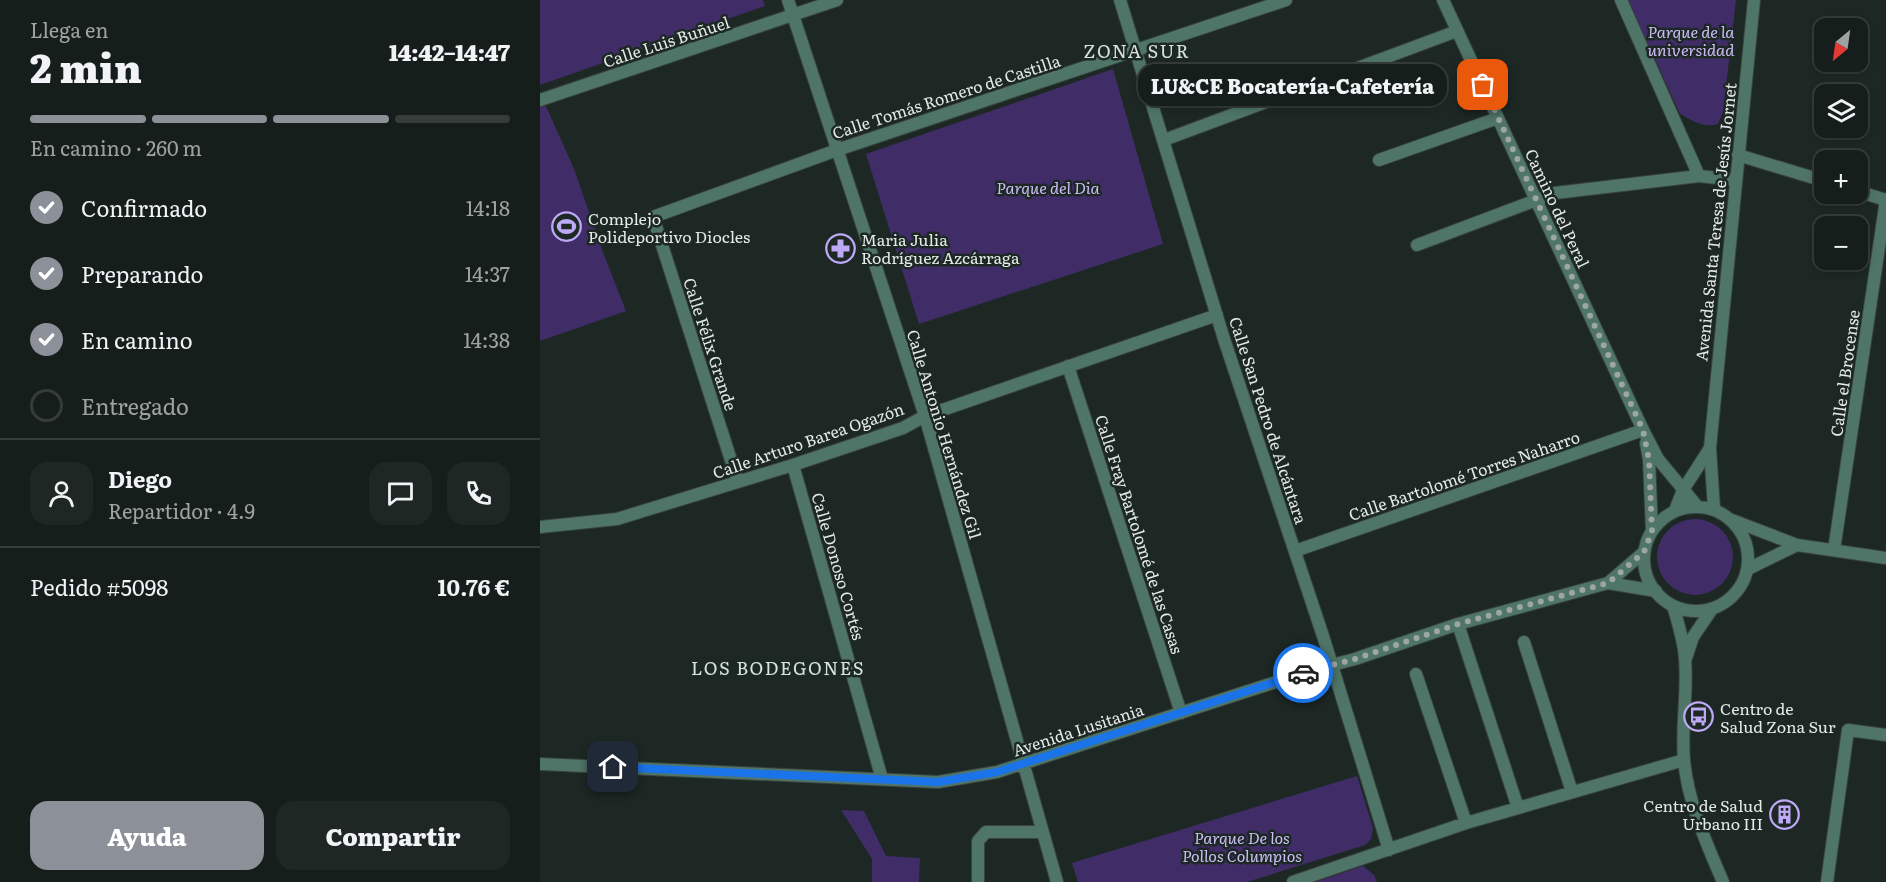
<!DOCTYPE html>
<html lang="es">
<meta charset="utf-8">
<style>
body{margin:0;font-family:Literata,serif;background:#1f2724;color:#f1f3f6;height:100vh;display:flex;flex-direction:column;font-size:22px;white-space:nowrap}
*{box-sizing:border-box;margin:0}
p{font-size:20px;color:#9ea2a3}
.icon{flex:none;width:33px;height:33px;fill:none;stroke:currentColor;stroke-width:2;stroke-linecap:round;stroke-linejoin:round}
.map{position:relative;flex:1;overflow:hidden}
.details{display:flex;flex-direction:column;background:#161e1b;width:540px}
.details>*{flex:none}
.needle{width:39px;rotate:209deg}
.controls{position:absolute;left:1274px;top:18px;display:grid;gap:12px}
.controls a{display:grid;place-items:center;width:54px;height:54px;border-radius:12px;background:#161e1b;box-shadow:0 3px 9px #0003,0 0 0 2px #353c3a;font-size:30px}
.pin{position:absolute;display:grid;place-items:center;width:51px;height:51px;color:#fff;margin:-26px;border-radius:12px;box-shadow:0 3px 9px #0006}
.courier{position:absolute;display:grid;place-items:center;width:60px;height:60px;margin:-30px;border:4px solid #1a73e8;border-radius:50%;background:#fff;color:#222;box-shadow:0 2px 8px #0007}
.bubble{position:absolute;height:42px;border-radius:18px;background:#161e1b;box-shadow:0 3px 9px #0003,0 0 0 2px #353c3a;font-size:20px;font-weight:800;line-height:42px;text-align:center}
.summary em{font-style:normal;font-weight:800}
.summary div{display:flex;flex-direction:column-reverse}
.summary{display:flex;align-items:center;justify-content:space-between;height:102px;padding:0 30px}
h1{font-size:39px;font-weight:800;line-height:45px}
.bar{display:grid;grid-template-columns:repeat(4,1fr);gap:9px 6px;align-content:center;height:72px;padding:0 30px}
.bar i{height:8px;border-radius:4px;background:#353c3a}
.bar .active{background:#8c9099}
.bar p{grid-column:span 4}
.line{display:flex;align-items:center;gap:15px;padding:0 30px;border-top:2px solid #353c3a}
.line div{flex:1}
.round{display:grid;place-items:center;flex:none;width:63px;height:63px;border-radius:18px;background:#1f2724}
ol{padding:0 30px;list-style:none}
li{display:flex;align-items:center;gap:18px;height:66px}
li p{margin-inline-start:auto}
li .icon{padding:6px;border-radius:50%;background:#8c9099;color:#fff;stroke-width:4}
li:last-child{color:#9ea2a3}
li i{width:33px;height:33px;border:3px solid #353c3a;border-radius:50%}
.cta{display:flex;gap:12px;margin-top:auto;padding:12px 30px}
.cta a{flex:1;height:69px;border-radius:18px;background:#8c9099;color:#fff;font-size:24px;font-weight:800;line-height:69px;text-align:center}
.cta a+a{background:#1f2724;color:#f1f3f6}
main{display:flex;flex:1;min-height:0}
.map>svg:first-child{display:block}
.green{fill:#402d68}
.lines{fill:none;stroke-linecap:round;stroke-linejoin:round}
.minor-casing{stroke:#39433f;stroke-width:14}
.tertiary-casing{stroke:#39433f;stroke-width:14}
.minor{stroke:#4f7568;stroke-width:12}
.tertiary{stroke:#4f7568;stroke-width:12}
.done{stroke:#9ea6a3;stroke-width:6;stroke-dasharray:0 10.8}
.route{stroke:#1a73e8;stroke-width:8}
.labels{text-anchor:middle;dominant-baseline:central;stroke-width:5;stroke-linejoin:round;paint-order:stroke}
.park-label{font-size:16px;font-style:italic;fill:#ccbdf7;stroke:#1d2824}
.street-label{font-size:16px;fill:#e3eae7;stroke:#1d2824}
.poi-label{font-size:16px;fill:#e3eae7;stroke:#1d2824;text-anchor:start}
.neighbourhood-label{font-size:18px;letter-spacing:1.5px;fill:#d5e3de;stroke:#1d2824}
</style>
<main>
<section class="details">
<div class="summary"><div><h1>2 min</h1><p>Llega en</p></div><em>14:42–14:47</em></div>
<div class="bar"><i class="active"></i><i class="active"></i><i class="active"></i><i></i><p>En camino · 260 m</p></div>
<ol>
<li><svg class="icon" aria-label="check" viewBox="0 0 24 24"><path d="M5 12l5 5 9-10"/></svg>Confirmado<p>14:18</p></li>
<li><svg class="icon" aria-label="check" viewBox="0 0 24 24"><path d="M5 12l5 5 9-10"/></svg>Preparando<p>14:37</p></li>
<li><svg class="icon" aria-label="check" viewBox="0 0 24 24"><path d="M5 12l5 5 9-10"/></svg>En camino<p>14:38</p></li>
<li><i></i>Entregado</li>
</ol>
<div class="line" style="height:108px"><a class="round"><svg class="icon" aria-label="person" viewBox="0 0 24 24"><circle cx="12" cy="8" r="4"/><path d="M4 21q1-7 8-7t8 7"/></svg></a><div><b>Diego</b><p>Repartidor · 4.9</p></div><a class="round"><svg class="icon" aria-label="chat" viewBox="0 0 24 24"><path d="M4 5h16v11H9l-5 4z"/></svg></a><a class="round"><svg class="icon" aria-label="phone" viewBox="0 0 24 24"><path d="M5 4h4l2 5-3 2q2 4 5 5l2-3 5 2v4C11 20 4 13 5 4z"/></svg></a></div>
<div class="line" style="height:78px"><div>Pedido #5098</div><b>10.76 €</b></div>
<div class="cta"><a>Ayuda</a><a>Compartir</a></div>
</section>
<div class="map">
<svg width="1346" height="882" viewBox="0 0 1346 882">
<rect width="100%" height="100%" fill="#1d2824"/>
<path class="green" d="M 0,0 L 223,0 L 225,6 L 0,85 Z
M 1088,0 L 1196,0 L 1183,112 L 1178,124 C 1163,128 1153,121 1140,114 Z
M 573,69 L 623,244 L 379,324 L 326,154 Z
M 0,93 L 34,169 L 64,255 L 86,311 L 0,341 Z
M1117 557a38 38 0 1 1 76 0a38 38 0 1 1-76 0Z
M 817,776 L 833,828 L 831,839 L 825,845 L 707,882 L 538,882 L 532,863 Z
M 301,810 L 324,811 L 346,856 L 380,858 L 379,882 L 332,882 L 332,859 Z
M 823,866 L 834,875 L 837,882 L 775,882 Z"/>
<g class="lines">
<defs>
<path id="minor" d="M 248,0 L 385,416 L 517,882
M 580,0 L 684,339 L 783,636 L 849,850
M 1081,0 L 1159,176
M 0,100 L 297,0
M 624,140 L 917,31
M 1198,155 L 1284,181
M 839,160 L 958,118
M 877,245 L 1015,193 L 1159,176 L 1196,180
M 528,366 L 641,713
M 253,465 L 342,779
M 198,482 L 113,217 L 297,150 L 746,0
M 1136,508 L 1143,490 L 1170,448
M 1174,509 L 1170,448 L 1214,0
M 1192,520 L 1257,545 L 1346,558
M 0,527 L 77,519 L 253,465 L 363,428 L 385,416 L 677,315
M 1294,550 L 1346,200 L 1317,191
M 755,551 L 1103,430
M 1208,569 L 1257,545
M 1068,583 L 1104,552
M 918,624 L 978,808
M 984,642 L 1032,792
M 876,674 L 926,823
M 0,764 L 398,782 L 457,772 L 773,670 L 815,659 L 918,624 L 1068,583 L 1116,591
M 438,882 L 438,841 L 446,832 L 503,832
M 753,882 L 926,823 L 1144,760
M 1287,882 L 1308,730 L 1346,735"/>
<path id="tertiary" d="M 903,0 L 1103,430 L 1118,459 L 1157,506
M 1106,443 L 1109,460 L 1112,531
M1104 559a52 52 0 1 1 104 0a52 52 0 1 1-104 0Z
M 1133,606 C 1138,623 1144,641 1145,659 C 1148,692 1141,726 1144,760 C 1148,803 1166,842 1183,882
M 1146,658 L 1153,637 L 1172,609"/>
</defs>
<use href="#minor" class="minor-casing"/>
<use href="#tertiary" class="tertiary-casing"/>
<use href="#minor" class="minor"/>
<use href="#tertiary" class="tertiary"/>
</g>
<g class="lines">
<path class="done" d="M 763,673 L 815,659 L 918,624 L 1068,583 L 1104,552 L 1112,531 L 1109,460 L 1103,430 L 943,85"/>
<path class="route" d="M 73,767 L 398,782 L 457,772 L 763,673"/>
</g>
<defs>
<symbol id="stadium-ring" viewBox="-11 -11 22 22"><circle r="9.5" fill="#1d2824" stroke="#bda9f5" stroke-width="1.5"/><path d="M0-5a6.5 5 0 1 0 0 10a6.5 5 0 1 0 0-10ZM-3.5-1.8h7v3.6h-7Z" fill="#bda9f5"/></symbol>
<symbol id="pharmacy-ring" viewBox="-11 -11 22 22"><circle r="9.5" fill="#1d2824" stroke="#bda9f5" stroke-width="1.5"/><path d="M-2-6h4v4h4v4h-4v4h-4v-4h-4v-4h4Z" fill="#bda9f5"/></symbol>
<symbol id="bus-ring" viewBox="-11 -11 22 22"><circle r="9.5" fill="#1d2824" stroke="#bda9f5" stroke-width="1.5"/><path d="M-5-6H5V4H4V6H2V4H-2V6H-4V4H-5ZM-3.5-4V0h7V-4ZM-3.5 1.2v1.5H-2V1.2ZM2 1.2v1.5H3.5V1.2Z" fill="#bda9f5"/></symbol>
<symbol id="building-ring" viewBox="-11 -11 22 22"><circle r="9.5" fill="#1d2824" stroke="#bda9f5" stroke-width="1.5"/><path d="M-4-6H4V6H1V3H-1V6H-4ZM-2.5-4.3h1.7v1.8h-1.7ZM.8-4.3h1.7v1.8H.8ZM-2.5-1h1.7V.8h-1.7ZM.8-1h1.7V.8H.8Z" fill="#bda9f5"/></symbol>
</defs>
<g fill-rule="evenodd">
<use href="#stadium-ring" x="10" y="210" width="33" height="33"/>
<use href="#pharmacy-ring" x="284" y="232" width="33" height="33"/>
<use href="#bus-ring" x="1142" y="700" width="33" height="33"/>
<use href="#building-ring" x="1228" y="798" width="33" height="33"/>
</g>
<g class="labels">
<g class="park-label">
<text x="1151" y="31">Parque de la<tspan x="1151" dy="18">universidad</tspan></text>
<text x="508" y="187">Parque del Dia</text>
<text x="702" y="837">Parque De los<tspan x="702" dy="18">Pollos Columpios</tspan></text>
</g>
<g class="street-label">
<text transform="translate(126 41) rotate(-18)">Calle Luis Buñuel</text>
<text transform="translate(406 96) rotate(-18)">Calle Tomás Romero de Castilla</text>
<text transform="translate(1018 208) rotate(65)">Camino del Peral</text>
<text transform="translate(1175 222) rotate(-84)">Avenida Santa Teresa de Jesús Jornet</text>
<text transform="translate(171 344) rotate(72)">Calle Félix Grande</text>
<text transform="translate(1304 373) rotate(-82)">Calle el Brocense</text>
<text transform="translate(729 420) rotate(72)">Calle San Pedro de Alcántara</text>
<text transform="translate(405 434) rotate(73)">Calle Antonio Hernández Gil</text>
<text transform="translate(268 440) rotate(-19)">Calle Arturo Barea Ogazón</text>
<text transform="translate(924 475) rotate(-19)">Calle Bartolomé Torres Naharro</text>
<text transform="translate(600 534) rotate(72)">Calle Fray Bartolomé de las Casas</text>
<text transform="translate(299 566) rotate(74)">Calle Donoso Cortés</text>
<text transform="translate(538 729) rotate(-18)">Avenida Lusitania</text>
</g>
<g class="poi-label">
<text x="48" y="218">Complejo<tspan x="48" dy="18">Polideportivo Diocles</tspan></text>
<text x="321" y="239">Maria Julia<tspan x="321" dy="18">Rodríguez Azcárraga</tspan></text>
<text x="1180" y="708">Centro de<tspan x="1180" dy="18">Salud Zona Sur</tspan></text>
<text x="1223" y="805" text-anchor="end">Centro de Salud<tspan x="1223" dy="18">Urbano III</tspan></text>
</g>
<g class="neighbourhood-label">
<text x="597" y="50">ZONA SUR</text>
<text x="238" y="667">LOS BODEGONES</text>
</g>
</g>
</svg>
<div class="controls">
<a><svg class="needle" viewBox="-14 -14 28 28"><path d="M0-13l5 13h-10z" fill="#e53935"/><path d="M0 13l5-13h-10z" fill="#9ea2a3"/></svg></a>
<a><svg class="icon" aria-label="layers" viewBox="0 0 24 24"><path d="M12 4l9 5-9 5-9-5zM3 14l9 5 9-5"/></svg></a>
<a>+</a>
<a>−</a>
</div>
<div class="pin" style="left:943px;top:85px;background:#ea580c"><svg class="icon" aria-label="bag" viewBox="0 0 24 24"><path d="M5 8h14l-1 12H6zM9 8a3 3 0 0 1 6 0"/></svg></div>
<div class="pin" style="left:73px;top:767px;background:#1f2937"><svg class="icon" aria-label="home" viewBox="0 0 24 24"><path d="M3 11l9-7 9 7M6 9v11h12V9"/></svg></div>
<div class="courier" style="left:763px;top:673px"><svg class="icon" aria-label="car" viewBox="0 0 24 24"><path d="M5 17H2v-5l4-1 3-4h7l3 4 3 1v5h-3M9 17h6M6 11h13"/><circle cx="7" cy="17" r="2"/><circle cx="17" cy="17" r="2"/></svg></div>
<div class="bubble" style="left:598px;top:64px;width:309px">LU&amp;CE Bocatería-Cafetería</div>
</div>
</main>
